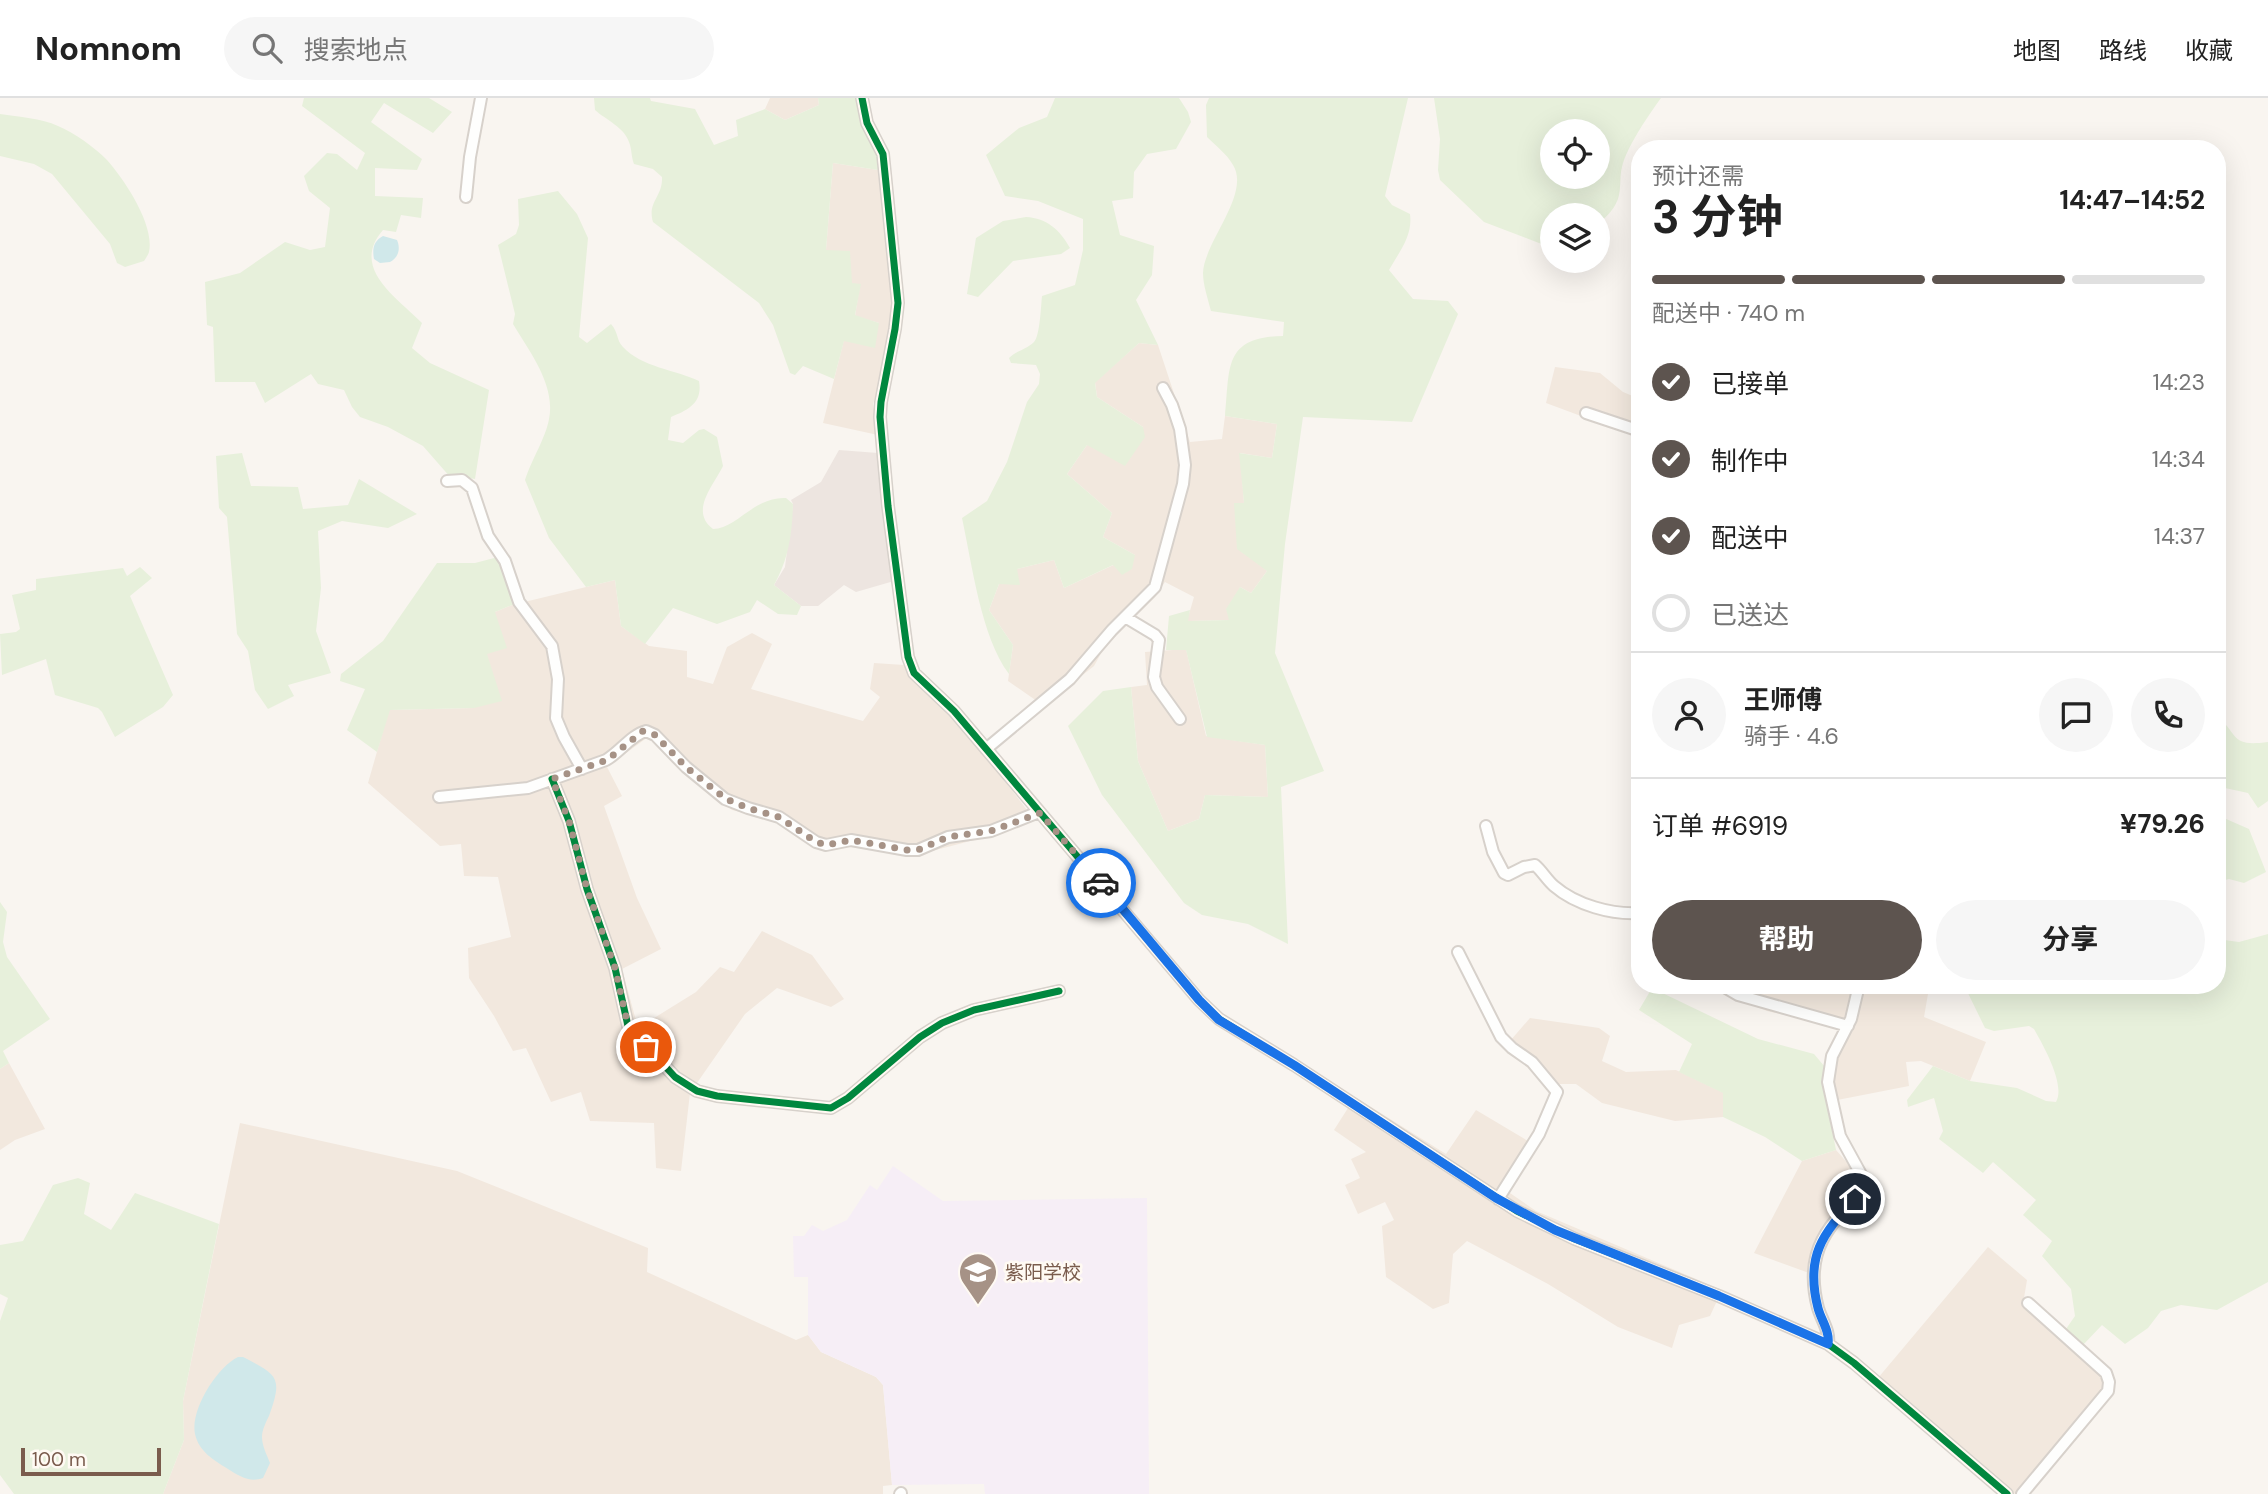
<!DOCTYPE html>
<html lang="zh">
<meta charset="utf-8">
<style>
body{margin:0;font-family:"DM Sans","Noto Sans SC",sans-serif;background:#f6f6f6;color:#222;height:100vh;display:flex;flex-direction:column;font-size:26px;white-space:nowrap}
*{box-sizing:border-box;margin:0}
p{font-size:23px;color:#767676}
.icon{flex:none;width:38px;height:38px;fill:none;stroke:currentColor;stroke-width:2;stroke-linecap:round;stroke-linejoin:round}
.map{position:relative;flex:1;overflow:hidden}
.sheet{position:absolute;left:1631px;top:42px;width:595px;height:854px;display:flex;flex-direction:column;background:#fff;border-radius:28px;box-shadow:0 7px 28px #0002}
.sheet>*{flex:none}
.tools{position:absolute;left:1540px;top:21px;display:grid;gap:14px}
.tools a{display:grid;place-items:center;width:70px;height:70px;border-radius:50%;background:#fff;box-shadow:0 7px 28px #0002;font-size:35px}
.scale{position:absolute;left:21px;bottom:18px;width:140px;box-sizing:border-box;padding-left:7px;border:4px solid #7a5c4d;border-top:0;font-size:19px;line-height:24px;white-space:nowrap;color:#7a5c4d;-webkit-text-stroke:5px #fffaf3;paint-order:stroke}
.pin{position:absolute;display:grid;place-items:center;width:60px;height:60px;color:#fff;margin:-30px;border:4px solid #fff;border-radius:50%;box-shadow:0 2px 7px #0007}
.courier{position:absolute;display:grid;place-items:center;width:70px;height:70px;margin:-35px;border:5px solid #1a73e8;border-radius:50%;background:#fff;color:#222;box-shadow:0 2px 9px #0007}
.summary em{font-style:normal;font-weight:700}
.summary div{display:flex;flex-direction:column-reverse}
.summary{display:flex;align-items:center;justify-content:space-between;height:119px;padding:0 21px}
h1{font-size:46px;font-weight:700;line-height:52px}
.bar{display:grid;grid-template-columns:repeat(4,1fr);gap:10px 7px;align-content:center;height:84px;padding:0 21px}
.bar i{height:9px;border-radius:5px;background:#e0e0e0}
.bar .on{background:#5d544f}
.bar p{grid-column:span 4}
.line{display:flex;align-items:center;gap:18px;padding:0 21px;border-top:2px solid #e0e0e0}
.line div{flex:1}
.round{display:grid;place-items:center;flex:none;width:74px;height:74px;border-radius:37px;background:#f6f6f6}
ol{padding:0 21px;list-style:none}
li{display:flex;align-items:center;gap:21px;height:77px}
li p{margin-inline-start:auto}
li .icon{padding:7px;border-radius:50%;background:#5d544f;color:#fff;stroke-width:4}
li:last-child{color:#767676}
li i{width:38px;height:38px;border:4px solid #e0e0e0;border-radius:50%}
.primary-button{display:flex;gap:14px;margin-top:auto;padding:14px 21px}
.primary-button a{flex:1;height:80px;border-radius:42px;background:#5d544f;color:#fff;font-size:28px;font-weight:700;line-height:80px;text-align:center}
.primary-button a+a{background:#f6f6f6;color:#222}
header{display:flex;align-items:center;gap:42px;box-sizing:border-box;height:98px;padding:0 35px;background:#fff;border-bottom:2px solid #e0e0e0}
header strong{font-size:33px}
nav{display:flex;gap:38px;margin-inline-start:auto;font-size:24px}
.search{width:490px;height:63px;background:#f6f6f6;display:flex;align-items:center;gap:18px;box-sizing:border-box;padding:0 24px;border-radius:38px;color:#767676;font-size:26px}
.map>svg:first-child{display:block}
.residential{fill:#f2e8de}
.industrial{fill:#ede5e0}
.education{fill:#f6eef6}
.green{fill:#e7f0db;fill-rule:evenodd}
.water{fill:#d0e8ea}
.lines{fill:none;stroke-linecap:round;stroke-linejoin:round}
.minor-casing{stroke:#d7d1cb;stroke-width:14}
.minor{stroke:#fefefd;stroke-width:10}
.cycleway-casing{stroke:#fffaf3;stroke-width:11}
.cycleway{stroke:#00873e;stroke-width:7}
.done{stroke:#a69286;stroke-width:7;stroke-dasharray:0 12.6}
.route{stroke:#1a73e8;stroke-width:9}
.labels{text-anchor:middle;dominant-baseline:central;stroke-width:5;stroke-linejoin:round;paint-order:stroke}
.poi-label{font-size:19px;fill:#7a5c4d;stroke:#fffaf3;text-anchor:start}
</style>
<header>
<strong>Nomnom</strong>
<div class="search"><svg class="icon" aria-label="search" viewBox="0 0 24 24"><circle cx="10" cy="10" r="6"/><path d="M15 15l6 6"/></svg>搜索地点</div>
<nav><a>地图</a><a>路线</a><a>收藏</a></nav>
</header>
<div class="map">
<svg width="2268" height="1396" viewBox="0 0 2268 1396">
<rect width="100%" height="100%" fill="#f9f5f0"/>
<path class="residential" d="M 770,0 L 818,0 L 819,7 L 785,22 L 765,11 Z
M 833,65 L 878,72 L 895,206 L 890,252 L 873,306 L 878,337 L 823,325 L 844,242 L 879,225 L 855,218 L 860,187 L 852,186 L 826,152 Z
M 1139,245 L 1158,247 L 1190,344 L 1222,341 L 1225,318 L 1277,326 L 1272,360 L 1240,355 L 1244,405 L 1235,405 L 1267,473 L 1251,495 L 1240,489 L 1229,522 L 1187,523 L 1194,499 L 1165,484 L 1155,499 L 1104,550 L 1094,568 L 1044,608 L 1008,583 L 1013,547 L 989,512 L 999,486 L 1017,471 L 1054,462 L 1064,490 L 1135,457 L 1103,439 L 1112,415 L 1067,376 L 1087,347 L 1143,329 L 1097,299 L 1095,284 Z
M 1555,269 L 1600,275 L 1623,294 L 1640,301 L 1640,340 L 1546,305 Z
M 615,482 L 621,528 L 649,548 L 687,553 L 687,579 L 713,586 L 727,549 L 752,535 L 772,546 L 751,591 L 863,623 L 880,599 L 870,591 L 874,565 L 904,567 L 916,584 L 953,616 L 1034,721 L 997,736 L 913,758 L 848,747 L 826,753 L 803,742 L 773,722 L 732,712 L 676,668 L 648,639 L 607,669 L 622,698 L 604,708 L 637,800 L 661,851 L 622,871 L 638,930 L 696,894 L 720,869 L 734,874 L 762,833 L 812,857 L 844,901 L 831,909 L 777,890 L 745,916 L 690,995 L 681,1073 L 656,1070 L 654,1025 L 590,1023 L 581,994 L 551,1004 L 526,950 L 513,953 L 494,918 L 469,880 L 468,850 L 511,839 L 498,779 L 464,778 L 461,746 L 440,748 L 368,685 L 389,612 L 474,610 L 495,514 L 512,507 Z
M 1186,551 L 1206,638 L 1265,647 L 1268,699 L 1205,697 L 1199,721 L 1168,733 L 1138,663 L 1131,589 L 1147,587 L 1145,554 Z
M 1720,887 L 1936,887 L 1928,896 L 1924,919 L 1986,944 L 1970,983 L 1921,963 L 1906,964 L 1909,988 L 1827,1004 L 1822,982 L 1825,969 L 1842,930 L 1767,913 L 1729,898 L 1717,889 Z
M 1530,920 L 1599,930 L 1610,938 L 1602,963 L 1626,974 L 1676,972 L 1724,995 L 1723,1019 L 1675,1023 L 1602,1005 L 1576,986 L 1546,986 L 1524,964 L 1504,950 Z
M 9,965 L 45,1031 L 15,1042 L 0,1052 L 0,971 Z
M 1355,999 L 1446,1056 L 1476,1012 L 1538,1049 L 1507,1093 L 1536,1113 L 1722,1192 L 1710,1218 L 1679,1227 L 1672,1250 L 1618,1229 L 1548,1186 L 1467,1143 L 1453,1156 L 1449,1205 L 1433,1211 L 1386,1179 L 1382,1128 L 1394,1122 L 1385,1104 L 1358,1116 L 1345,1087 L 1360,1080 L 1351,1061 L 1366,1054 L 1334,1032 Z
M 240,1025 L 457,1073 L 648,1150 L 647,1174 L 796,1242 L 808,1237 L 821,1254 L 876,1279 L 883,1287 L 892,1387 L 883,1388 L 883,1396 L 163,1396 L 184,1342 L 183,1303 Z
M 1836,1052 L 1859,1078 L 1857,1091 L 1853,1100 L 1828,1122 L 1812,1149 L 1809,1175 L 1754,1155 L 1802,1063 Z
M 1988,1149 L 2027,1182 L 2023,1206 L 2099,1273 L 2104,1289 L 2015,1396 L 1878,1280 Z"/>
<path class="industrial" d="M 839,352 L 878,355 L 894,483 L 856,494 L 844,487 L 818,508 L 801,508 L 774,487 L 785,469 L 793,406 L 791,402 L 821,384 Z"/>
<path class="education" d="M 893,1068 L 943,1103 L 1147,1100 L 1149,1396 L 985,1396 L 984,1386 L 892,1387 L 883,1287 L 876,1279 L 821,1254 L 808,1237 L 808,1179 L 794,1179 L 793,1138 L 804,1138 L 812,1127 L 823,1133 L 847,1122 L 870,1087 L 877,1092 Z"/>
<path class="green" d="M 304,0 L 429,0 L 452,14 L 433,35 L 384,5 L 371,24 L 422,61 L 417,72 L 375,70 L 375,98 L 423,100 L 421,120 L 401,117 L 396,134 L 383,132 C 350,170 396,199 422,225 L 412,250 L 430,265 L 489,292 L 475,381 L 457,378 L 451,380 L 423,348 L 388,329 L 360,319 L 352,309 L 344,292 L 318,286 L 311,276 L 265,305 L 255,284 L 215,284 L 213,229 L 207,227 L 205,184 L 240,175 L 285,144 L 310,152 L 325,149 L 330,110 L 309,93 L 304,78 L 327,55 L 337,56 L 357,72 L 365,55 L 302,8 Z
M 594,0 L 650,0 L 651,3 L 695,11 L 714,47 L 738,38 L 736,22 L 765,11 L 785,22 L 819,7 L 818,0 L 858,0 L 859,20 L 864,34 L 876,50 L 878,72 L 833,65 L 826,152 L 850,153 L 852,185 L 861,186 L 855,217 L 879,225 L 875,250 L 844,243 L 834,281 L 803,268 L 795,277 L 790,275 L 773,227 L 759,205 L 653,124 C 647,104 663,99 662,79 L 653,71 L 634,66 C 631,59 632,51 629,44 C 624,29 606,22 595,12 Z
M 1055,0 L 1179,0 L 1188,14 L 1191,24 L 1176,51 L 1147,56 L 1134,74 L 1133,100 L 1112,103 L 1120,137 L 1154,148 L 1152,177 L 1136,202 L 1158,247 L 1139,245 L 1095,285 L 1097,299 L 1143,329 L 1145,339 L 1125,368 L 1087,347 L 1067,376 L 1112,415 L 1103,439 L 1135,457 L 1132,471 L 1122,477 L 1113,467 L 1064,490 L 1054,462 L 1017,471 L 1020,487 L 999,486 L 989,512 L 1013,547 L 1009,576 C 981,539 972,466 962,420 L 987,403 L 1007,364 L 1027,304 L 1039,286 L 1040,276 L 1036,267 L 1011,265 L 1009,260 C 1016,253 1027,251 1034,244 C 1040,238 1041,207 1042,198 L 1075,187 L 1083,152 L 1083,121 L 1038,103 L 1005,98 L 986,57 L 1019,30 L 1047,19 Z
M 1209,0 L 1408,0 L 1385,98 L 1392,107 L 1410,116 C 1413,138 1399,154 1389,172 L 1413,201 L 1448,203 L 1458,216 L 1412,324 L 1303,319 L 1285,446 L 1275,555 L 1324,673 L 1281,689 L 1288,846 L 1248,826 L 1202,817 L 1184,805 L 1102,697 L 1068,628 L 1103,593 L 1131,589 L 1138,663 L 1168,733 L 1199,721 L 1205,697 L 1268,699 L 1265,647 L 1207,639 L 1186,552 L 1166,552 L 1169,518 L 1190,512 L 1188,523 L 1229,522 L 1226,511 L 1240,489 L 1251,495 L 1267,473 L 1237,451 L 1234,405 L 1244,405 L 1239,355 L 1272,360 L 1277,326 L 1225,318 C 1230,270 1223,239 1283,238 L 1284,224 L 1211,213 C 1208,201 1203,187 1203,175 C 1204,144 1251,96 1233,67 C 1227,56 1215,47 1207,39 L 1206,7 Z
M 1434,0 L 1661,0 C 1648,18 1635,37 1626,57 C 1613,86 1632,99 1598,126 L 1598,117 L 1552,117 L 1552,150 L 1484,124 L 1440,82 L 1438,72 L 1440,41 ZM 1552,33 L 1598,33 L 1598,79 L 1552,79 Z
M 0,16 C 19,19 41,20 58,28 C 75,35 94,49 107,62 C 124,81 155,127 149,154 C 149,155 145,162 144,163 L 125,169 L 117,165 L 110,146 L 52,76 L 34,66 L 0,58 Z
M 558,93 L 577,116 L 588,140 L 579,239 L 587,245 L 611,226 C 619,235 616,242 623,249 C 641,269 676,272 699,283 C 703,305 688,312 671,319 L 668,342 L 683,345 L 699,332 L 704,331 L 717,339 L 723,368 C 714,387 689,413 713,431 C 736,431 755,398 786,400 L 793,406 C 792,436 789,460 774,487 L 801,508 L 797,517 L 778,516 L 757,502 L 750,514 L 717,526 L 673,510 L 645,546 L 621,528 L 615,482 L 586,489 L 549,440 L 525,382 C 531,363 546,339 549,321 C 556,287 529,253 513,226 L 515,216 L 498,147 L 516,136 L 519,127 L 518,101 Z
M 1026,119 C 1047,120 1060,132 1070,150 L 1061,156 L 1013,163 L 978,199 L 967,196 L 976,140 L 1003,123 Z
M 242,355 L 251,388 L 298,389 L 303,411 L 348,407 L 359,381 L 417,416 L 388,430 L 342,423 L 318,433 L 321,490 L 316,533 L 331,575 L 288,587 L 294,598 L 268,611 L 255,592 L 248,553 L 237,536 L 227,419 L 219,410 L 216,358 Z
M 498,459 L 517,505 L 495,514 L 507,550 L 487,556 L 502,603 L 474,610 L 390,612 L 377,654 L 347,632 L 365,591 L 340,583 L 341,576 L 383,543 L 437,465 L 475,465 Z
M 140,469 L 152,480 L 130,498 L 173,597 L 163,609 L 115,639 L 102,614 L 98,610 L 55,597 L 46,561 L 2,577 L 0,536 L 16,534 L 20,531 L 12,497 L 36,492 L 36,481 L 123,470 L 127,478 Z
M 2217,617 C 2239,638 2231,649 2268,644 L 2268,703 L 2258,710 L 2248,695 L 2225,690 L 2217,705 Z
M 2217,717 L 2249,731 L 2266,774 L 2244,785 L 2229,781 L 2217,784 Z
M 0,804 L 7,814 L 3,844 L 7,859 L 50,921 L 3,953 L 9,965 L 0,971 Z
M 2268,836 L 2268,1184 L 2217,1212 L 2181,1207 L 2161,1213 L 2148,1230 L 2125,1246 L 2102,1227 L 2083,1247 L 2066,1231 L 2075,1218 L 2071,1191 L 2042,1158 L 2052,1143 L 2023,1117 L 2036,1102 L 1993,1064 L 1983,1075 L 1939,1041 L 1943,1033 L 1934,1000 L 1908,1009 L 1907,1002 L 1933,968 L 1970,983 L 2017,990 L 2046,1003 L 2056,1004 C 2066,987 2043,947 2034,931 L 2029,928 L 1994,933 L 1985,930 L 1964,887 L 2217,887 L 2217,841 L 2239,844 Z
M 1652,890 L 1758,941 L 1814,956 L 1825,969 L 1822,982 L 1836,1052 L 1802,1063 L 1765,1039 L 1723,1019 L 1723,995 L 1679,974 L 1692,946 L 1639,912 Z
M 78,1080 L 90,1085 L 84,1116 L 111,1132 L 135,1095 L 219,1126 L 183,1303 L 184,1342 L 163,1396 L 14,1396 L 0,1377 L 0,1223 L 8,1200 L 0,1196 L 0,1147 L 23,1143 L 53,1087 Z"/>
<path class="water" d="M 383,138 L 397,142 C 401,151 398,160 390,164 L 380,165 L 374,161 C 372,150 374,143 383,138 Z
M 238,1259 L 243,1259 C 278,1277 283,1279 269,1318 C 266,1324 262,1332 262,1339 C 262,1348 267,1357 270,1365 L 263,1380 C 250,1385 239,1378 228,1371 C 214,1362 199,1354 195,1336 C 190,1312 217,1269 238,1259 Z"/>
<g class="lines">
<defs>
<path id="minor" d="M 862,0 L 867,25 L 883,56 L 898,205 L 895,231 L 881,304 L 880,319 L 888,408 L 908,559 L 914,575 L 954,613 L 1199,902 L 1219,921 L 1294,967 L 1517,1113 L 1575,1141 L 1719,1198 L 1828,1246 L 1854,1265 L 2007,1396
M 466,99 L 470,59 L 481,0
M 1586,315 L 1640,333
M 447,383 L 462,382 L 472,390 L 488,438 L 505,463 L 519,504 L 552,548 L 558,581 L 556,620 L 564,639 L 582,671
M 1125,519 L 1155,537 L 1159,542 L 1154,579 L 1157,589 L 1180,621
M 986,651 L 1070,581 L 1112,532 L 1155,489 L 1183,386 L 1185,367 L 1180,331 L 1172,307 L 1163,290
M 552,681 L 569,723 L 587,791 L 615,870 L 628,928 L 675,979 L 697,993 L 717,998 L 831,1010 L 848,1000 L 920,939 L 942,925 L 974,912 L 1059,893
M 439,699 L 528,690 L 606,662 C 620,654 631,637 646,633 L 655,637 L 686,669 L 725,701 L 748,710 L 779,719 L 816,744 L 826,747 L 851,742 L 907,752 L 918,752 L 948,739 L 991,733 L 1039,714
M 1486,728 L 1493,754 L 1504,775 L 1508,777 L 1524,769 L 1535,767 C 1542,773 1547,782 1554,788 C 1576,807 1612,817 1640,815
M 1458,854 L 1501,939 L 1512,950 L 1532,964 L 1557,994 L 1539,1036 L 1498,1101
M 1721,887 L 1738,897 L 1848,928
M 1828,1246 C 1830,1233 1822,1223 1818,1210 C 1803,1153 1828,1126 1868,1089 L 1840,1038 L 1828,984 L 1832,958 L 1851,921 L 1859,887
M 900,1396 L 901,1395
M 2022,1396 L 2108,1293 L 2109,1284 L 2106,1275 L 2028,1205"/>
</defs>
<use href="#minor" class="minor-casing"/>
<use href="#minor" class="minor"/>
<defs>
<path id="cycleway" d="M 862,0 L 867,25 L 883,56 L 898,205 L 895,231 L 881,304 L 880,319 L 888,408 L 908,559 L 914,575 L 954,613 L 1199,902 L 1219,921 L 1294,967 L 1517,1113 L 1575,1141 L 1719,1198 L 1828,1246 L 1854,1265 L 2007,1396
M 552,681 L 569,723 L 587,791 L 615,870 L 628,928 L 675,979 L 697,993 L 717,998 L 831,1010 L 848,1000 L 920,939 L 942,925 L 974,912 L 1059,893"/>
</defs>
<use href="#cycleway" class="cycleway-casing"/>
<use href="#cycleway" class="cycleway"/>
</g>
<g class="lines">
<path class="done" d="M 646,949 L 628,928 L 615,870 L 587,791 L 569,723 L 552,681 L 607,662 L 643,633 L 655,637 L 686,669 L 726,701 L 748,710 L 779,719 L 816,744 L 826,747 L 851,742 L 907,752 L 918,752 L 948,739 L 991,733 L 1040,715 L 1101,785"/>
<path class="route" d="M 1101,785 L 1199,902 L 1219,922 L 1294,967 L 1496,1100 L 1555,1132 L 1719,1198 L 1828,1246 C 1830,1233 1821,1222 1818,1210 C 1805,1159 1822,1136 1855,1101"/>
</g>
<defs>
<symbol id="school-pin" viewBox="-11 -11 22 30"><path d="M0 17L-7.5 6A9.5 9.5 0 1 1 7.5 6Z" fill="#a69286" stroke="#fffaf3"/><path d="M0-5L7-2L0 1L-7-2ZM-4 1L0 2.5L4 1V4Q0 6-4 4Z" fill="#fff"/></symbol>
</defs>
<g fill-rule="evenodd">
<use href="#school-pin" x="956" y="1152" width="44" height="60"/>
</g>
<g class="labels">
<g class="poi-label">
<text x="1005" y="1174">紫阳学校</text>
</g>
</g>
</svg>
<div class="tools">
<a><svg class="icon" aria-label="locate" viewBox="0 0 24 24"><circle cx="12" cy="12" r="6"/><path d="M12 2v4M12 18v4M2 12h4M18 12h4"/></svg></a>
<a><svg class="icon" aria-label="layers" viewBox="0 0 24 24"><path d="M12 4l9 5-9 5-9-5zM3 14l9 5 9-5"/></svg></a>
</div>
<div class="scale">100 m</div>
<div class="pin" style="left:646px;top:949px;background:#ea580c"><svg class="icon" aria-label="bag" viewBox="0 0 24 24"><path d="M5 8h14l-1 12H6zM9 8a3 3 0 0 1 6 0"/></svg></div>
<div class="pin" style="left:1855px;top:1101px;background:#1f2937"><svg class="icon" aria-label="home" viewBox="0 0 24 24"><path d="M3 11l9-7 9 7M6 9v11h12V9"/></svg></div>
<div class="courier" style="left:1101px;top:785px"><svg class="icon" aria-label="car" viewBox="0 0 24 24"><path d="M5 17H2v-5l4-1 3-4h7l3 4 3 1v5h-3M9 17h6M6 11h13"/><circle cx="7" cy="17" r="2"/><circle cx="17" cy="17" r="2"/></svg></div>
<section class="sheet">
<div class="summary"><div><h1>3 分钟</h1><p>预计还需</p></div><em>14:47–14:52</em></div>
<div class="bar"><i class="on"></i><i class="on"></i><i class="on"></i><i></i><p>配送中 · 740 m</p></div>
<ol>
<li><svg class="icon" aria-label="check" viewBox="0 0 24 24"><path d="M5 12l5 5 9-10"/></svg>已接单<p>14:23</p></li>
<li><svg class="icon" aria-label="check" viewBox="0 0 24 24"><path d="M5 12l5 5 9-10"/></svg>制作中<p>14:34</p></li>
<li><svg class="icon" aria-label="check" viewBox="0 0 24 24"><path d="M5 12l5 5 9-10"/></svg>配送中<p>14:37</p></li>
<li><i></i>已送达</li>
</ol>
<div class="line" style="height:126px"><a class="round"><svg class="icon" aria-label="person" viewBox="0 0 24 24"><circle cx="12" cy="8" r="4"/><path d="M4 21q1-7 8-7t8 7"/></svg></a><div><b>王师傅</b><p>骑手 · 4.6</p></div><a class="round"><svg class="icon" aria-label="chat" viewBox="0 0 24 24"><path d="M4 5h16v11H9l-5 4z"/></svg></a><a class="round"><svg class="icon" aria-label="phone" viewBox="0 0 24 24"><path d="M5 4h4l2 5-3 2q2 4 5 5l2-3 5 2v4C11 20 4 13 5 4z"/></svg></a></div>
<div class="line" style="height:91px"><div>订单 #6919</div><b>¥79.26</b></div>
<div class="primary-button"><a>帮助</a><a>分享</a></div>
</section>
</div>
